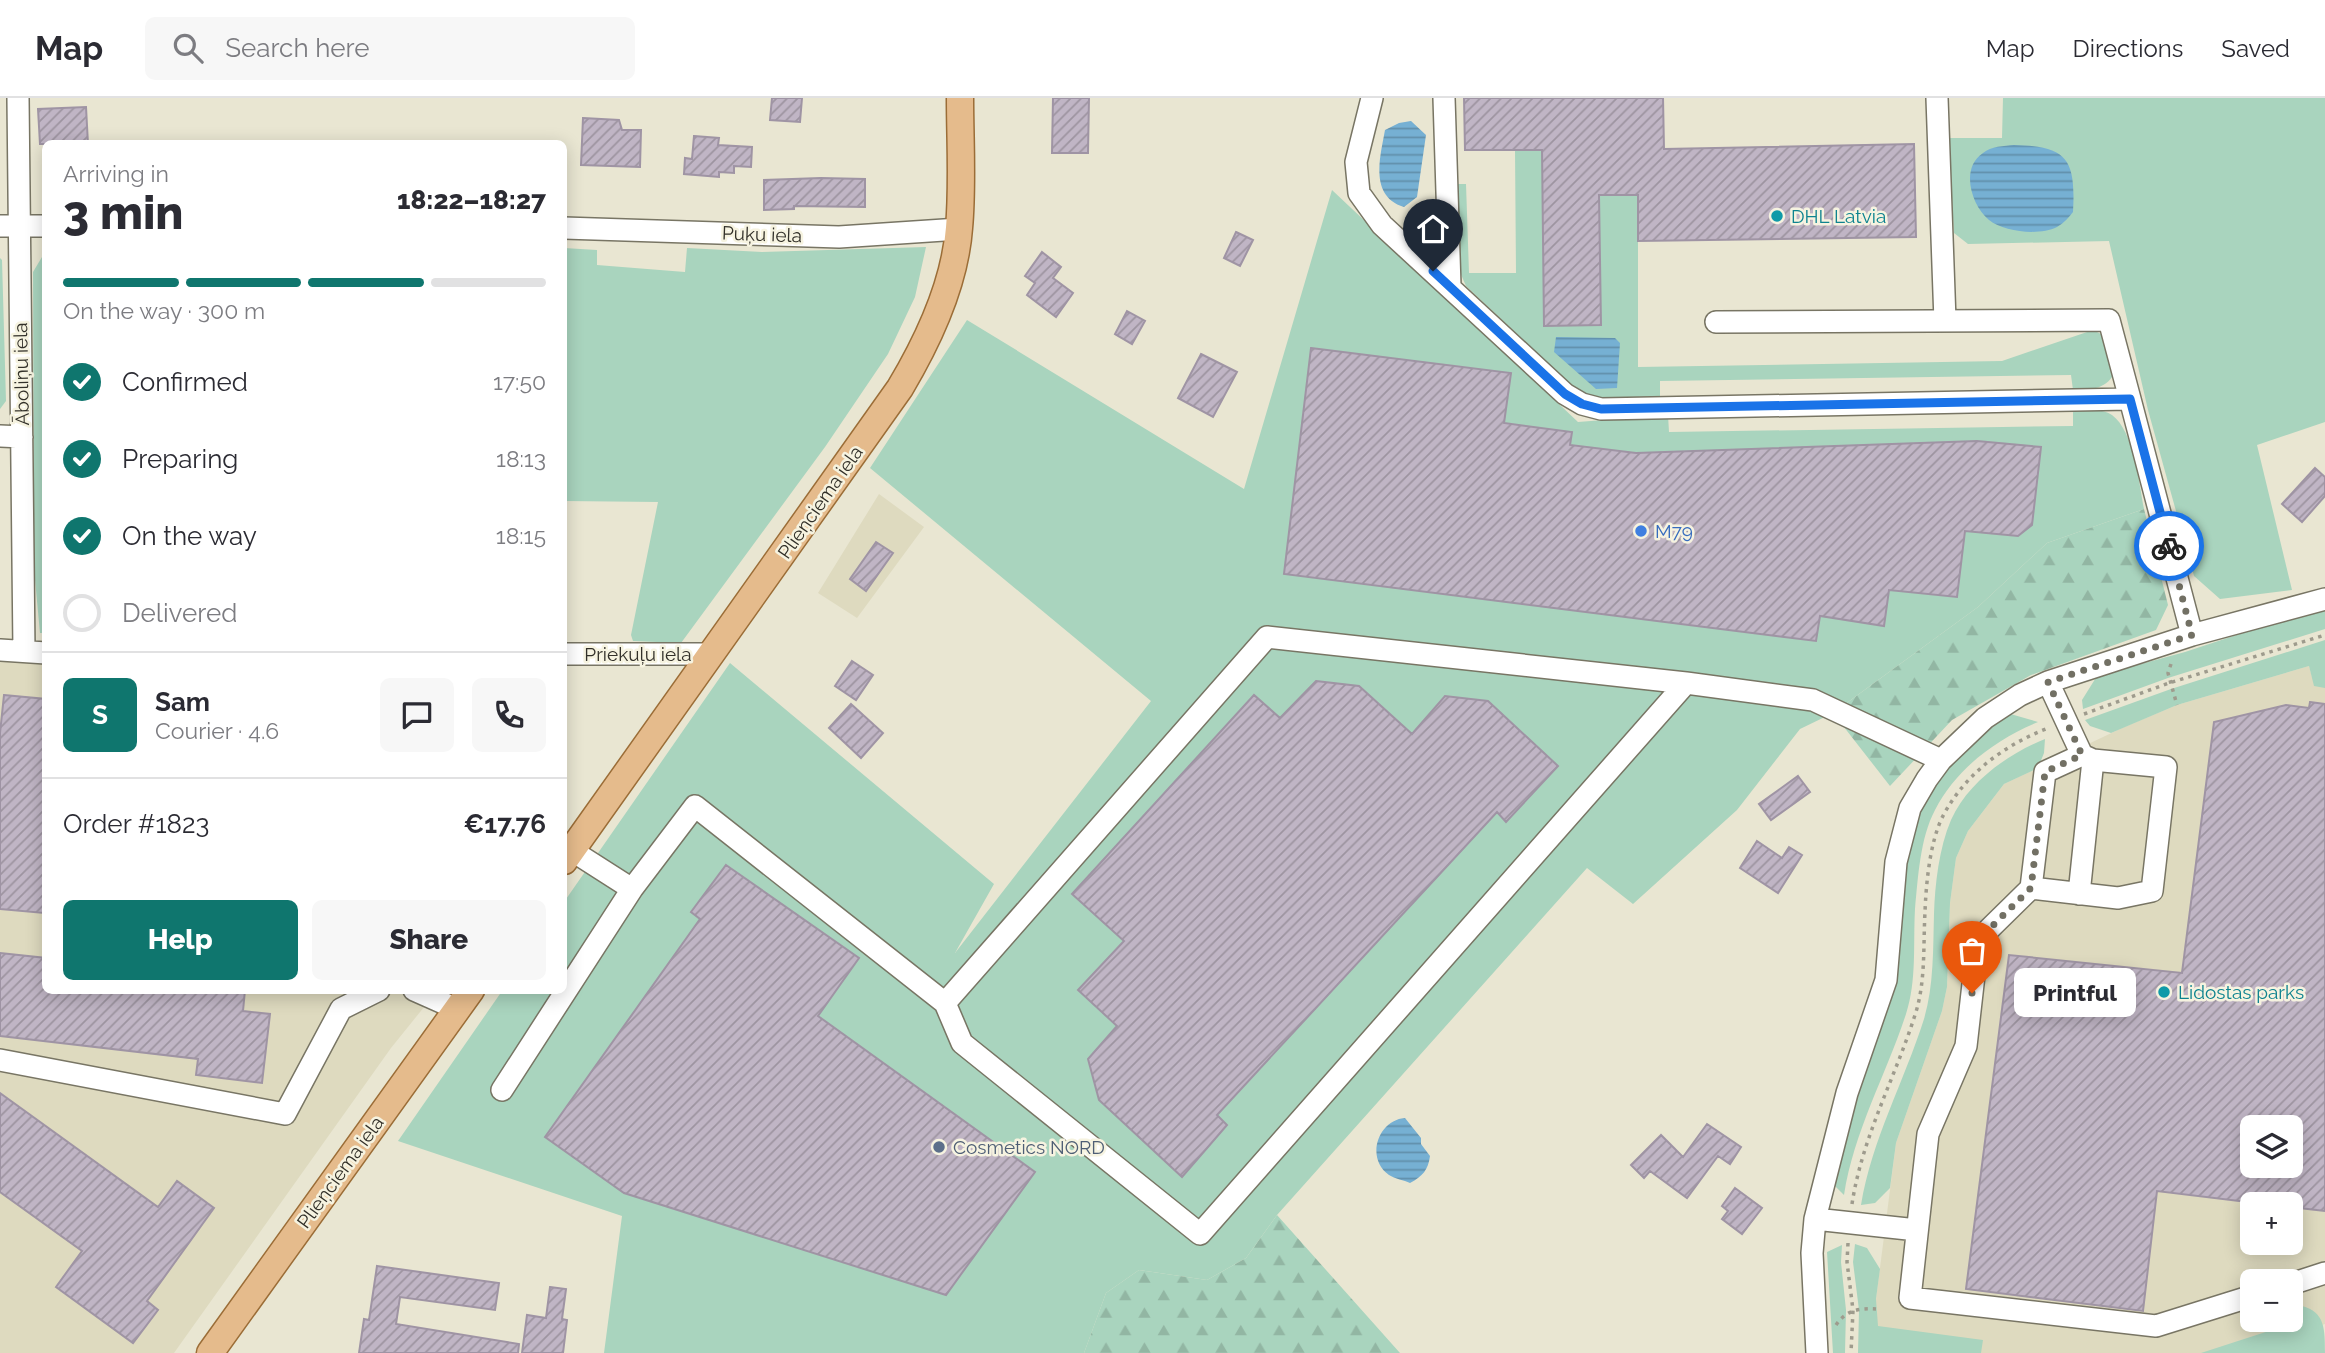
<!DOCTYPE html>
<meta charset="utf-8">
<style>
body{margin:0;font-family:Raleway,sans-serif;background:#f7f7f7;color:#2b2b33;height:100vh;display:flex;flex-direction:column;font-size:26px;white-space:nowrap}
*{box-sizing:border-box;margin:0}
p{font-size:23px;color:#7c7c81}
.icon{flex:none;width:38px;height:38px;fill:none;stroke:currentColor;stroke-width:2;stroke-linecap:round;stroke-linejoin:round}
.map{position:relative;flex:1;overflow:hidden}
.drawer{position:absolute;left:42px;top:42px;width:525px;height:854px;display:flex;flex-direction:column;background:#fff;border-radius:10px;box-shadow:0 4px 18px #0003}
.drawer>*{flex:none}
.buttons{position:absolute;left:2240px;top:1017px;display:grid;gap:14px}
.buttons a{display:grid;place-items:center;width:63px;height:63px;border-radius:10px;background:#fff;box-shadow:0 4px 18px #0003;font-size:35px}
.pin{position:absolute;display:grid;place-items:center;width:60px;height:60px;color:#fff;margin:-72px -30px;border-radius:50% 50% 50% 0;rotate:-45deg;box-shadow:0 0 7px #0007}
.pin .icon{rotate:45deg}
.courier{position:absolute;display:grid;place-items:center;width:70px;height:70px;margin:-35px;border:5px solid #1a73e8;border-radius:50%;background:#fff;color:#222;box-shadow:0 2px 9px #0007}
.bubble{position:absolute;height:49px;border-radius:10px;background:#fff;box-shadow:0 4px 18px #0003;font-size:23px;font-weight:800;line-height:49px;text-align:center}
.head em{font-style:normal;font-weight:800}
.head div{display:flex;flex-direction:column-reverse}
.head{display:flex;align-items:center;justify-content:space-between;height:119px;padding:0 21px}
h1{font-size:46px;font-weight:800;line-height:52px}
.bar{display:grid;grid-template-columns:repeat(4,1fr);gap:10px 7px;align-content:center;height:84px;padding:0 21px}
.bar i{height:9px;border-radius:5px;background:#e1e1e2}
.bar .selected{background:#0f766e}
.bar p{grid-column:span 4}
.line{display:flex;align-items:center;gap:18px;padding:0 21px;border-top:2px solid #e1e1e2}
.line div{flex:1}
.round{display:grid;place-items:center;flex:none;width:74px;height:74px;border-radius:10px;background:#f7f7f7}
ol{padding:0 21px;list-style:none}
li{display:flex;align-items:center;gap:21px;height:77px}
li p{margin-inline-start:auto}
li .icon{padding:7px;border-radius:50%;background:#0f766e;color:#fff;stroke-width:4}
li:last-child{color:#7c7c81}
li i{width:38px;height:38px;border:4px solid #e1e1e2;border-radius:50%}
.cta{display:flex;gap:14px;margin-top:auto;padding:14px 21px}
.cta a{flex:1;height:80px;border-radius:10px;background:#0f766e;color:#fff;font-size:28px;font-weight:800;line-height:80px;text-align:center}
.cta a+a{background:#f7f7f7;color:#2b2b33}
header{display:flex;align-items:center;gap:42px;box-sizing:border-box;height:98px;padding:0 35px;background:#fff;border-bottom:2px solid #e1e1e2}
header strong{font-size:33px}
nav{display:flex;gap:38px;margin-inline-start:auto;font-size:24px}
.search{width:490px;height:63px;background:#f7f7f7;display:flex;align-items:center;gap:18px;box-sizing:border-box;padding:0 24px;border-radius:10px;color:#7c7c81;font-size:26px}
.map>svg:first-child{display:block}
.built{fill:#dedabf;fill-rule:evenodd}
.grass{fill:#a9d4be}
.forest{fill:url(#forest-firs)}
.water{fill:url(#water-rules)}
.building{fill:url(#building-hatch);stroke:#9f94a4;stroke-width:2;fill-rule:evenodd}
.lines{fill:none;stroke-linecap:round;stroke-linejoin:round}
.minor-casing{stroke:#787564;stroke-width:24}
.major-casing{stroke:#9b6d37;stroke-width:29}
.path{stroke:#9e9b8d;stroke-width:3.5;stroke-dasharray:3.5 5;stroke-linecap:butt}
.minor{stroke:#fff;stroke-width:21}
.major{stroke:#e5bb8c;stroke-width:26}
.done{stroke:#727064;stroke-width:7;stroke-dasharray:0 12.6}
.route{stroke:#1a73e8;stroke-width:9}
.culture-dot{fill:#0f9aa8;stroke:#f6f3e0;stroke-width:2.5}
.shop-dot{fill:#3f7fe0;stroke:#f6f3e0;stroke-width:2.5}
.service-dot{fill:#5c6f8a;stroke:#f6f3e0;stroke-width:2.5}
.labels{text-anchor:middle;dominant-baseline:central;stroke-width:5;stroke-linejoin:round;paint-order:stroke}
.culture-label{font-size:19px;fill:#0d838f;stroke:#f6f3e0;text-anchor:start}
.street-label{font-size:19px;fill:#323029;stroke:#f6f3e0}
.shop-label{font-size:19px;fill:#366cbe;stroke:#f6f3e0;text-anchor:start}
.service-label{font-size:19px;fill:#4e5e75;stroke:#f6f3e0;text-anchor:start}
</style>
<header>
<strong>Map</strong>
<div class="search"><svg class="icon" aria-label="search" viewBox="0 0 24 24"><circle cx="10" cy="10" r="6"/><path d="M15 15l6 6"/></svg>Search here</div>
<nav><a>Map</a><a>Directions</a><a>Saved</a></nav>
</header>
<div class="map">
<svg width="2325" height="1255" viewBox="0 0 2325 1255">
<defs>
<pattern id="forest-firs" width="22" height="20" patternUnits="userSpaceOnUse" patternTransform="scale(1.75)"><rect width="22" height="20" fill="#a9d4be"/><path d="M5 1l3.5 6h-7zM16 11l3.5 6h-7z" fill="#92b6a3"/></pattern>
<pattern id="water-rules" width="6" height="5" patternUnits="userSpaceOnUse" patternTransform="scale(1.75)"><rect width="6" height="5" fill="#76b0d3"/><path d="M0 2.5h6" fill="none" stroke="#6190ab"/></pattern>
<pattern id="building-hatch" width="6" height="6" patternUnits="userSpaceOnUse" patternTransform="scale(1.75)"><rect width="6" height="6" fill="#c0b5c5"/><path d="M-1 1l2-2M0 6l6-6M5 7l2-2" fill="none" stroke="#9d94a0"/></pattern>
</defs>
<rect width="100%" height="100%" fill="#e9e6d2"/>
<path class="built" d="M 879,396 L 924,429 L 857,520 L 818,495 Z
M 0,560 L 45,560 L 46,892 L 437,893 L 391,950 L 174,1255 L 0,1255 Z
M 2309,568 L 2312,579 L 2325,576 L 2325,1226 L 2232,1255 L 1878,1255 L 1876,1201 L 1896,1045 L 1942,913 L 1947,889 L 1950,805 L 1956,760 L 1968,733 L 2004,686 L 2122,630 L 2177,607 ZM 2252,1029 L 2291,1029 L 2291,1068 L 2252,1068 ZM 2252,1106 L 2291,1106 L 2291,1144 L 2252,1144 ZM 2252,1183 L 2291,1183 L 2291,1222 L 2252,1222 Z"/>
<path class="grass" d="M 2003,0 L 2325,0 L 2325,324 L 2257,347 L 2292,492 L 2220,501 L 2194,478 L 2148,312 L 2109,143 L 1968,146 L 1954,135 L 1948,40 L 2002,40 Z
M 1515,52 L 1542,52 L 1601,227 L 1599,97 L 1638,97 L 1638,269 L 2002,263 L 2093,232 L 2103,237 L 2114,276 C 2105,292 2089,292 2073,292 L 2071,277 L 1660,283 L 1660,299 L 1594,301 L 1569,285 L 1466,188 L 1456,165 L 1455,86 L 1466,86 L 1469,175 L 1516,175 Z
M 1332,92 L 1578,324 L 1668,317 L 1669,334 L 2073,328 L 2073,311 C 2085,312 2102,310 2112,317 C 2134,333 2139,385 2144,411 L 2047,445 L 1978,509 L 1833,615 L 1800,631 L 1737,712 L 1633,806 L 1587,770 L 1277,1117 L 1246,1160 L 1207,1182 L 1139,1172 L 1106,1195 L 1084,1255 L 604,1255 L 622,1118 L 398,1043 L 502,893 L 564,892 L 564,804 L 730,565 L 994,786 L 955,855 L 1151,603 L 870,370 L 967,222 L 1244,391 Z
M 926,149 L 915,199 L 888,256 L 825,349 L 681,545 L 633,543 L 631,537 L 658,404 L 564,403 L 564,150 L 597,152 L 597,167 L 685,174 L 687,150 L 762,154 Z
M 45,154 L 46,535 L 40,535 L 34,471 L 33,174 Z
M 0,160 L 2,162 L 6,303 L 0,311 Z
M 2325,509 L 2325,531 L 2168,580 L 2083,611 L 2082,602 L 2097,578 L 2185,554 L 2285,521 Z
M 2325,542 L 2325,590 L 2314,588 L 2309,568 L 2177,607 L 2111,635 L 2090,628 L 2085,622 L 2171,591 Z
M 2007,615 L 2038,624 C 1996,641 1956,671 1935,712 C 1920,740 1918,780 1915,811 C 1913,846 1917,882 1906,916 C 1886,977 1854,1033 1844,1097 L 1834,1087 C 1836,1072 1837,1055 1841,1040 C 1852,993 1877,950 1889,903 C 1899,867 1899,830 1902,792 C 1909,702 1941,671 2007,615 Z
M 2045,641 L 2044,655 L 2038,670 L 2004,686 L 1968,733 L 1956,760 L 1950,805 L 1947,889 L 1942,913 L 1896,1045 L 1890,1090 L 1875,1105 L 1861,1107 C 1872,1041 1904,984 1924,921 C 1934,887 1933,851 1934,816 C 1935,786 1939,750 1951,722 C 1968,684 2008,656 2045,641 Z
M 1855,1146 L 1867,1150 L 1880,1171 L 1876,1201 L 1878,1228 L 1983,1242 L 1981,1255 L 1858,1255 L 1859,1212 L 1853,1164 Z
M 1842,1147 L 1841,1164 L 1846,1212 L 1845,1255 L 1833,1255 L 1827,1154 Z
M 2302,1208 C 2325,1214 2325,1231 2325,1255 L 2201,1255 L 2293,1225 L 2291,1209 Z"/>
<path class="forest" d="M 2144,411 L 2168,507 L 2156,532 L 2031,577 L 1952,622 L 1890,688 L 1833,615 L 1978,509 L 2047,445 Z
M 1277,1117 L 1400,1255 L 1084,1255 L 1106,1195 L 1139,1172 L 1207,1182 L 1246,1160 Z"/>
<path class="water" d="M 1411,23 L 1426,37 L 1417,99 L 1404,109 C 1369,98 1380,60 1385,32 L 1399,25 Z
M 2014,47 C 2067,48 2076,61 2073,114 C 2069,119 2064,125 2057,129 C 2039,138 2004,134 1989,122 C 1971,107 1960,70 1983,55 C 1991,48 2004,48 2014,47 Z
M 1556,239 L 1615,240 L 1620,245 L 1617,290 L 1596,291 L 1554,254 Z
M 1405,1020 L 1421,1040 L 1421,1046 L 1430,1058 C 1428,1072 1423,1078 1410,1085 C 1404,1082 1395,1081 1389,1077 C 1365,1060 1378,1022 1405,1020 Z"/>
<path class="building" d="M 772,0 L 802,0 L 800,24 L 770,22 Z
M 1053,0 L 1089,0 L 1088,55 L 1052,55 Z
M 1464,0 L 1663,0 L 1664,51 L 1914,46 L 1916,139 L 1638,143 L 1638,97 L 1599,97 L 1601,227 L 1544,228 L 1542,52 L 1465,52 Z
M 86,9 L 88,46 L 40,46 L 38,11 Z
M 583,20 L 619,22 L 622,32 L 641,32 L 640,69 L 581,67 Z
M 694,38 L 719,40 L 718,47 L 752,49 L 751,69 L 734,68 L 734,75 L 719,74 L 719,79 L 684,76 L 685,60 L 692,61 Z
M 821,80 L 865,81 L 865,109 L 794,108 L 794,111 L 764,112 L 764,82 Z
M 1236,134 L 1253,142 L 1240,168 L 1224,160 Z
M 1042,154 L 1061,169 L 1053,180 L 1073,195 L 1056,219 L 1027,197 L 1035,185 L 1025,178 Z
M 1127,213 L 1145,223 L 1132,246 L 1115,236 Z
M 1311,250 L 1511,275 L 1504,325 L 1572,334 L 1570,347 L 1636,355 L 1977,343 L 2041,349 L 2032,427 L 2018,438 L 1965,433 L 1957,499 L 1889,492 L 1884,528 L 1820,518 L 1816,543 L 1284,476 Z
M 1201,256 L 1237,274 L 1213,319 L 1178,300 Z
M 2315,370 L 2325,379 L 2325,398 L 2302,424 L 2282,406 Z
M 876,444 L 893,455 L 866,493 L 850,481 Z
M 852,563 L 873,577 L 856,602 L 835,588 Z
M 1316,583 L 1359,588 L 1412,636 L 1445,598 L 1488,603 L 1558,668 L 1506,724 L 1497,714 L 1217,1017 L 1227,1027 L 1182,1079 L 1099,1002 L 1088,961 L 1117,928 L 1078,892 L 1124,843 L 1072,796 L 1254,597 L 1280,620 Z
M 4,597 L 46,601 L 44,815 L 0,811 L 0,635 Z
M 2310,604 L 2325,606 L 2325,1113 L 2291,1109 L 2291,1106 L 2264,1106 L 2157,1093 L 2143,1213 L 1966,1191 L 2009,857 L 2182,875 L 2214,624 L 2286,607 L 2309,610 ZM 2252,1029 L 2291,1029 L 2291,1068 L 2252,1068 Z
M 851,606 L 883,635 L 861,660 L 829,630 Z
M 1798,678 L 1810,694 L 1771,722 L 1759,706 Z
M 1757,743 L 1782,760 L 1789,749 L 1802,757 L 1778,795 L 1740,770 Z
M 726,767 L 859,860 L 818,918 L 1035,1074 L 946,1197 L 624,1095 L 545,1039 L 700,821 L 691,814 Z
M 0,855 L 46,860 L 46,892 L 245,892 L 243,913 L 270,916 L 262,985 L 196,977 L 198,961 L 0,938 Z
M 0,995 L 158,1109 L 177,1083 L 214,1110 L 147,1203 L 158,1212 L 133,1245 L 56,1189 L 82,1153 L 0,1094 Z
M 1707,1026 L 1741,1049 L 1730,1066 L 1718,1058 L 1687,1100 L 1650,1073 L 1644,1080 L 1631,1067 L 1661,1037 L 1683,1059 Z
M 1735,1090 L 1762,1110 L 1742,1136 L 1722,1121 L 1728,1113 L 1722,1108 Z
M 377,1168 L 499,1185 L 495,1212 L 400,1199 L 396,1226 L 519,1246 L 518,1255 L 359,1255 L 364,1221 L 369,1222 Z
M 550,1189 L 566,1191 L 562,1221 L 567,1222 L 563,1255 L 522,1255 L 527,1217 L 546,1220 Z"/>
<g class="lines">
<defs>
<path id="minor" d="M 18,0 L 24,553
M 1372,0 L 1356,64 L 1359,95 L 1382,127 L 1565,296 L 1582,306 L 1601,311 L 2130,301 L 2192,537
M 1444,0 L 1450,188
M 1937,0 L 1945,223
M 0,128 L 46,128
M 564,130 L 839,139 L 959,131
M 1716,224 L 2109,222 L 2130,301
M 0,338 L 22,339
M 0,552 L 46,555
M 564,556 L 712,556
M 2048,584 L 2082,657 L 2045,674 L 2031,790 L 2118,800 L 2152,793 L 2166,669 L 2093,662 L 2082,657
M 1686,585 L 1813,602 L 1941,662
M 571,752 L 632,791
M 2031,790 L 1978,842 L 1966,948 L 1928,1036 L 1910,1200 L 2156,1228 L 2252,1198
M 2079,796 L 2093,662
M 414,892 L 457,911
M 0,962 L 285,1016 L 341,911 L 379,892
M 502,992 L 632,791 L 695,708 L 945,905 L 962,945 L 1200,1136 L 1686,585 L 1267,539 L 945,905
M 1815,1121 L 1917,1132
M 2291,1186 L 2325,1175
M 1817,1255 L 1812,1155 L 1815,1121 L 1847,995 L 1886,882 L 1896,764 L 1910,710 L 1927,681 L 1941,662 L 1985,620 L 2020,597 L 2048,584 L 2192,537 L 2325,501"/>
<path id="major" d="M 564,763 L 900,290 C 928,243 955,186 959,130 C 963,87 960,43 960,0
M 210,1255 L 471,892"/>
</defs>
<use href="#minor" class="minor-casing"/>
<use href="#major" class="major-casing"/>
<path class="path" d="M 2171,566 L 2168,575 L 2177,607
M 2084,616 L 2169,585 L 2325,537
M 1852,1106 C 1862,1040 1894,982 1914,920 C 1926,886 1923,850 1925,814 C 1926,786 1930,741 1944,716 C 1967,674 2005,647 2048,630
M 1848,1145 L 1847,1164 L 1853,1212 L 1851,1255
M 1836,1227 C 1846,1212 1859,1210 1876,1211"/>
<use href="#minor" class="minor"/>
<use href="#major" class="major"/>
</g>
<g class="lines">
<path class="done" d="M 1972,895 L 1978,842 L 2031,790 L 2045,674 L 2082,657 L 2048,584 L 2192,537 L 2169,448"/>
<path class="route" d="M 1433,173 L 1565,296 L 1582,306 L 1601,311 L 2130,301 L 2169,448"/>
</g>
<g class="culture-dot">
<circle cx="1777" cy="118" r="7"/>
<circle cx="2164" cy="894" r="7"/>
</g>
<circle class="shop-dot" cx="1641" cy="433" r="7"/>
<circle class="service-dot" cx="939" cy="1049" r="7"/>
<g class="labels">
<g class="culture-label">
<text x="1791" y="118">DHL Latvia</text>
<text x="2178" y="894">Lidostas parks</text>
</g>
<g class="street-label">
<text transform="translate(762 136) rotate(2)">Puķu iela</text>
<text transform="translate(21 276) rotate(-91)">Āboliņu iela</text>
<text transform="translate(820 404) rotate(-55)">Plieņciema iela</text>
<text x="638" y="556">Priekuļu iela</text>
<text transform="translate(340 1074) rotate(-54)">Plieņciema iela</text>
</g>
<g class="shop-label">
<text x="1655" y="433">M79</text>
</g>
<g class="service-label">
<text x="953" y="1049">Cosmetics NORD</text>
</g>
</g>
</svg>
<div class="buttons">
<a><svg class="icon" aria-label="layers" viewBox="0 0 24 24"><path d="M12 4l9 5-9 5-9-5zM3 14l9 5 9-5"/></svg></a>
<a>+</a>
<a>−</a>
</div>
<div class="pin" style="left:1972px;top:895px;background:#ea580c"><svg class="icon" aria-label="bag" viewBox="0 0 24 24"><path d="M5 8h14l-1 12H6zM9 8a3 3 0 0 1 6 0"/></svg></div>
<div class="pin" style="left:1433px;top:173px;background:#1f2937"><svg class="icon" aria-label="home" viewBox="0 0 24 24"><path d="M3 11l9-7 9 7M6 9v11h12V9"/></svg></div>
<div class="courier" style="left:2169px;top:448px"><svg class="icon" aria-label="bike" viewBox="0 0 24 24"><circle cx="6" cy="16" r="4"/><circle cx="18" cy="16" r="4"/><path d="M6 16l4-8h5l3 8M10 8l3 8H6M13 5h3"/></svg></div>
<div class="bubble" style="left:2014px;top:870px;width:122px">Printful</div>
<section class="drawer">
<div class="head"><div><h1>3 min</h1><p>Arriving in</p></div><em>18:22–18:27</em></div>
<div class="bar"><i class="selected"></i><i class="selected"></i><i class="selected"></i><i></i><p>On the way · 300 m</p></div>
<ol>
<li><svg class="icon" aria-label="check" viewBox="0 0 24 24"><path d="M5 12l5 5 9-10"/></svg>Confirmed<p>17:50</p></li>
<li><svg class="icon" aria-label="check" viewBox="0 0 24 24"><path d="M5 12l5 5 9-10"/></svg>Preparing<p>18:13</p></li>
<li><svg class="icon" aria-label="check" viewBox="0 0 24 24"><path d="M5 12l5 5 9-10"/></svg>On the way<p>18:15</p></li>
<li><i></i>Delivered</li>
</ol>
<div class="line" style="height:126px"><b class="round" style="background:#0f766e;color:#fff">S</b><div><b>Sam</b><p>Courier · 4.6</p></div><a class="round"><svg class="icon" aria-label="chat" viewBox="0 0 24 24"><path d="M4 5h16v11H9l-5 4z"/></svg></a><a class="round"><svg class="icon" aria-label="phone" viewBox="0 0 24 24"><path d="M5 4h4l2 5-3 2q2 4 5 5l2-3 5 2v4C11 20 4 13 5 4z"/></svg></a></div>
<div class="line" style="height:91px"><div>Order #1823</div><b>€17.76</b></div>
<div class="cta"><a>Help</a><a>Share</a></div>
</section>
</div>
